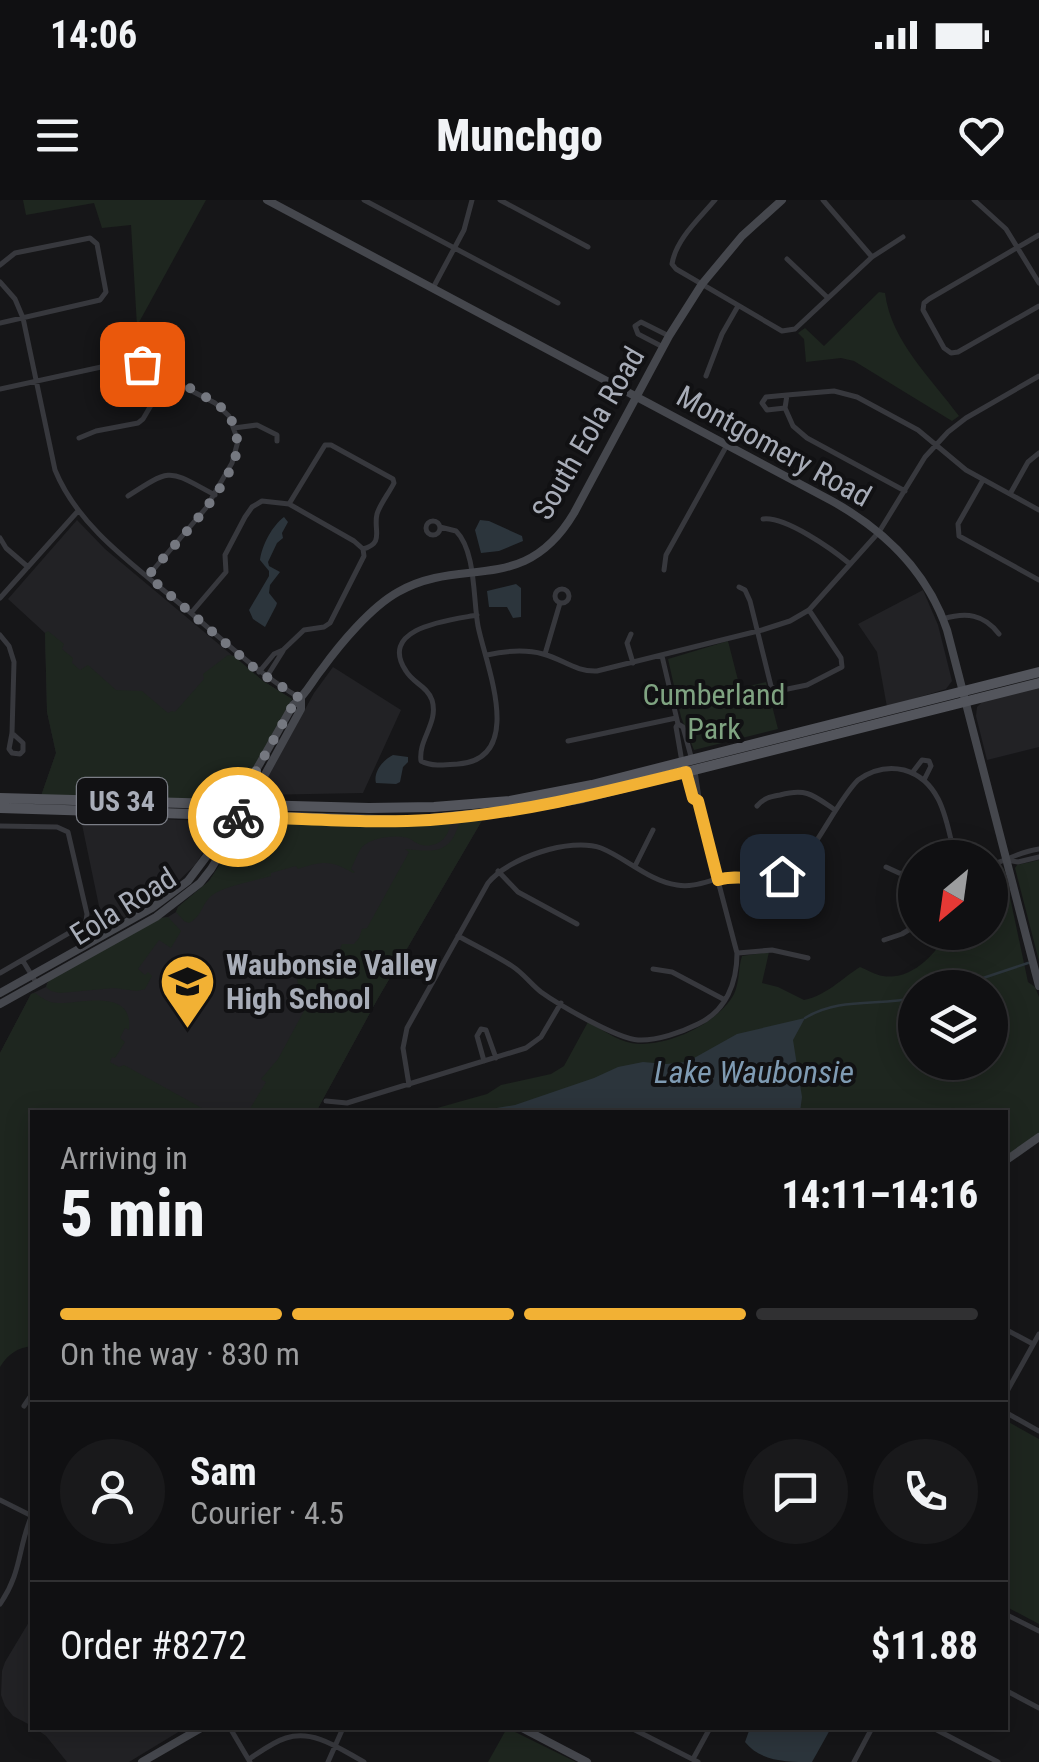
<!DOCTYPE html>
<meta charset="utf-8">
<style>
body{margin:0;font-family:"Roboto Condensed",sans-serif;background:#19191b;color:#f1f3f6;height:100vh;display:flex;flex-direction:column;font-size:38px;white-space:nowrap}
*{box-sizing:border-box;margin:0}
p{font-size:32px;color:#9c9d9f}
.icon{flex:none;width:55px;height:55px;fill:none;stroke:currentColor;stroke-width:2;stroke-linecap:round;stroke-linejoin:round}
.map{position:relative;flex:1;overflow:hidden}
.details{position:absolute;left:30px;top:910px;width:978px;height:620px;display:flex;flex-direction:column;background:#101012;border-radius:0px;box-shadow:0 5px 25px #0003,0 0 0 2px #303032}
.details>*{flex:none}
.needle{width:65px;rotate:209deg}
.buttons{position:absolute;left:898px;top:640px;display:grid;gap:20px}
.buttons a{display:grid;place-items:center;width:110px;height:110px;border-radius:50%;background:#101012;box-shadow:0 5px 25px #0003,0 0 0 2px #303032;font-size:50px}
.pin{position:absolute;display:grid;place-items:center;width:85px;height:85px;color:#fff;margin:-42px;border-radius:20px;box-shadow:0 5px 15px #0006}
.courier{position:absolute;display:grid;place-items:center;width:100px;height:100px;margin:-50px;border:8px solid #f2b134;border-radius:50%;background:#fff;color:#222;box-shadow:0 2px 12px #0007}
.summary em{font-style:normal;font-weight:800}
.summary div{display:flex;flex-direction:column-reverse}
.summary{display:flex;align-items:center;justify-content:space-between;height:170px;padding:0 30px}
h1{font-size:65px;font-weight:800;line-height:75px}
.bar{display:grid;grid-template-columns:repeat(4,1fr);gap:15px 10px;align-content:center;height:120px;padding:0 30px}
.bar i{height:12px;border-radius:8px;background:#303032}
.bar .selected{background:#f2b134}
.bar p{grid-column:span 4}
.line{display:flex;align-items:center;gap:25px;padding:0 30px;border-top:2px solid #303032}
.line div{flex:1}
.round{display:grid;place-items:center;flex:none;width:105px;height:105px;border-radius:52px;background:#19191b}
.status{display:flex;justify-content:space-between;align-items:center;height:70px;padding:0 50px;background:#101012;direction:ltr}
.status svg{height:28px;fill:currentColor}
header{display:flex;justify-content:space-between;align-items:center;height:130px;padding:0 30px;background:#101012;font-size:45px;font-weight:800}
.map>svg:first-child{display:block}
.built{fill:#222225}
.green{fill:#1e261f;fill-rule:evenodd}
.water{fill:#2c353c}
.lines{fill:none;stroke-linecap:round;stroke-linejoin:round}
.stream{stroke:#2c353c;stroke-width:2.5}
.street{stroke:#37383d;stroke-width:5}
.secondary{stroke:#45474d;stroke-width:8}
.primary{stroke:#53555c;stroke-width:10}
.done{stroke:#757880;stroke-width:10;stroke-dasharray:0 18}
.route{stroke:#f2b134;stroke-width:12}
.labels{text-anchor:middle;dominant-baseline:central;stroke-width:8;stroke-linejoin:round;paint-order:stroke}
.shield{fill:#111113;stroke:#7b7e86;stroke-width:2.5}
.shield-label{font-size:28px;font-weight:bold;fill:#a8adb8}
.street-label{font-size:30px;fill:#a8adb8;stroke:#111113}
.park-label{font-size:30px;fill:#7fa381;stroke:#111113}
.poi-label{font-size:30px;font-weight:bold;fill:#a8adb8;stroke:#111113;text-anchor:start}
.water-label{font-size:32px;font-style:italic;fill:#7f9bb3;stroke:#111113}
</style>
<div class="status"><b>14:06</b><svg viewBox="0 0 49 12"><path d="M0 12V9h3v3zM5 12V6h3v6zM10 12V3h3v9zM15 12V0h3v12zM26 1h20v11H26zM47 4h2v5h-2z"/></svg></div>
<header><svg class="icon" aria-label="menu" viewBox="0 0 24 24"><path d="M4 6h16M4 12h16M4 18h16"/></svg>Munchgo<svg class="icon" aria-label="heart" viewBox="0 0 24 24"><path d="M12 20l-8-8c-3-5 5-10 8-4 3-6 11-1 8 4z"/></svg></header>
<div class="map">
<svg width="1039" height="1562" viewBox="0 0 1039 1562">
<rect width="100%" height="100%" fill="#161618"/>
<path class="built" d="M 77,320 L 105,349 L 263,481 L 292,499 L 243,587 L 236,594 L 225,599 L 41,596 L 56,553 L 47,512 L 45,433 L 8,399 Z
M 923,390 L 938,425 L 952,481 L 946,489 L 887,507 L 877,452 L 858,424 Z
M 333,467 L 401,510 L 363,593 L 258,595 L 314,493 Z
M 1039,486 L 1039,547 L 987,560 L 976,516 L 977,507 L 983,501 Z
M 80,615 L 204,621 L 210,622 L 215,627 L 214,635 L 195,665 L 166,693 L 104,730 Z
M 484,617 L 377,800 L 316,912 L 32,912 L 0,853 L 31,794 L 46,787 L 47,783 L 70,768 L 161,718 L 168,717 L 176,712 L 178,707 L 209,681 L 238,636 L 249,625 Z
M 32,1417 L 32,1526 L 13,1516 L 5,1506 L 1,1495 L 2,1471 L 5,1462 Z
M 35,1528 L 185,1528 L 129,1562 L 67,1562 L 46,1536 Z"/>
<path class="green" d="M 23,0 L 206,0 L 137,126 L 131,25 L 102,28 L 94,3 L 26,15 Z
M 879,92 L 885,93 C 891,141 931,178 959,216 L 952,221 L 854,161 L 841,158 L 806,162 L 804,139 L 798,133 L 805,128 L 824,146 Z
M 48,431 L 64,444 L 62,449 L 73,458 L 72,463 L 80,470 L 88,465 L 116,490 L 142,491 L 168,513 L 172,511 L 175,512 L 204,479 L 203,474 L 228,455 L 234,456 L 263,481 L 292,499 L 243,587 C 235,595 228,598 216,601 L 41,596 L 56,553 L 47,512 L 45,433 Z
M 728,441 L 740,488 L 766,482 L 778,529 L 694,550 L 681,517 L 668,459 Z
M 484,617 L 377,800 L 316,912 L 248,912 L 266,882 L 261,879 L 278,859 L 305,809 L 317,805 L 314,796 L 304,796 L 300,792 L 297,779 L 341,765 L 338,754 L 342,744 L 354,744 L 359,738 L 362,729 L 367,728 L 409,652 L 405,649 C 423,650 444,656 454,636 C 457,631 458,625 461,620 Z
M 262,621 L 446,622 L 450,624 C 449,638 437,648 422,645 C 416,644 413,640 408,638 C 394,634 371,638 362,647 C 358,652 354,663 351,669 L 355,672 L 353,673 C 331,660 322,661 298,669 L 296,666 L 271,673 L 271,676 C 255,681 220,686 209,698 C 201,707 201,717 189,723 L 184,721 L 176,712 L 178,707 L 209,681 L 243,630 L 249,625 Z
M 1039,660 L 1039,761 L 1015,668 L 1017,665 Z
M 1001,666 L 1004,669 L 1028,782 L 1035,787 L 1039,797 L 1039,933 L 1005,957 L 1005,912 L 423,912 L 487,894 L 501,885 L 551,874 L 564,866 L 588,822 C 602,829 616,840 631,843 C 664,849 718,824 734,794 C 740,781 738,768 742,756 L 769,752 L 762,783 L 778,787 L 804,800 C 827,795 841,779 860,767 C 868,770 875,775 883,776 C 911,781 936,754 947,733 L 990,732 L 990,669 ZM 915,788 L 990,788 L 990,862 L 915,862 Z
M 168,717 L 181,731 L 171,748 L 159,740 L 138,769 L 145,775 L 148,772 L 152,776 L 145,789 L 137,791 L 114,788 L 60,793 L 51,791 L 46,787 L 49,780 L 161,718 Z
M 35,793 C 42,798 49,803 58,803 C 80,804 134,787 129,830 L 125,828 L 120,838 L 125,842 L 115,858 L 112,857 L 110,862 L 119,867 L 124,865 L 209,912 L 32,912 L 32,1146 C 17,1148 8,1154 0,1167 L 0,853 L 31,794 Z
M 1005,1220 L 1039,1239 L 1039,1424 L 1005,1406 Z
M 507,1528 L 576,1562 L 488,1562 Z"/>
<path class="water" d="M 284,317 L 288,322 L 282,333 L 283,338 L 277,343 L 268,362 L 269,366 L 280,372 L 270,385 L 269,393 L 277,403 L 276,406 L 265,427 L 253,419 L 249,410 L 269,376 L 269,371 L 260,360 C 262,345 272,326 284,317 Z
M 480,320 L 489,321 L 522,336 L 523,341 L 499,351 L 481,353 L 475,330 Z
M 516,384 L 521,388 L 521,417 L 513,418 L 507,407 L 489,407 L 487,391 Z
M 393,555 L 408,557 L 408,562 L 403,567 L 400,582 L 396,584 L 376,583 C 373,572 383,560 393,555 Z
M 805,818 L 793,840 L 802,897 L 800,912 L 473,912 L 515,905 L 594,878 L 618,867 L 643,862 L 666,864 L 687,862 L 737,834 Z
M 750,1528 L 831,1528 L 812,1562 C 787,1562 761,1562 745,1542 Z"/>
<g class="lines">
<path class="stream" d="M 953,788 L 1028,763
M 805,818 C 839,797 878,806 915,798"/>
<path class="street" d="M 364,0 L 558,103
M 500,0 L 588,47
M 715,0 C 699,19 676,39 672,64 L 676,69 L 782,131 L 795,129 L 872,57 L 903,37
M 823,0 L 872,57
M 974,0 L 1006,29 L 1039,83
M 1039,35 L 929,99 L 924,103 L 923,110 L 944,148 L 951,153 L 958,152 L 1039,106
M 787,59 L 828,98
M 0,65 L 15,53 L 90,38 L 97,44 L 106,92 L 100,100 L 0,123
M 0,82 L 15,99 L 23,118 L 55,270 C 79,329 138,368 185,408 C 223,440 257,473 300,498
M 433,88 L 464,30 L 472,0
M 663,147 L 638,134 L 635,126 L 641,122 L 669,136
M 706,176 L 722,134 L 738,106
M 0,189 L 115,164 L 136,162 L 215,203 L 229,216 L 238,241 L 232,263 L 206,308 L 148,376
M 785,208 L 787,195 L 834,191 L 857,197 L 918,230 L 966,270 L 1039,310
M 785,208 L 793,226 L 807,238 L 905,291
M 785,208 L 767,210 L 762,203 L 766,197 L 787,195
M 234,228 L 257,225 L 277,235 L 277,241
M 79,238 L 96,231 L 138,223 L 143,219 L 167,178
M 983,280 L 958,324 L 959,336 L 1039,380
M 1010,294 L 1028,262 L 1039,253
M 128,296 C 173,267 168,270 215,295
M 289,304 L 325,245 L 331,245 L 393,279 L 394,283 C 389,293 380,304 377,314 C 373,330 385,343 363,349
M 763,319 C 785,316 832,349 850,364
M426 328a7 7 0 1 1 14 0a7 7 0 1 1-14 0Z
M 440,327 L 456,331 C 476,351 473,399 478,426 C 485,463 527,559 458,564 C 446,565 432,567 421,561 C 418,539 439,523 432,500 C 427,486 413,483 406,471 C 377,427 451,420 477,415
M 0,338 L 6,348 L 28,367
M 664,370 L 666,355 L 727,245
M 739,387 L 745,390 L 750,401 L 771,486 L 778,491 L 807,485 L 842,467 L 841,458 L 809,410
M555 396a7 7 0 1 1 14 0a7 7 0 1 1-14 0Z
M 0,398 L 78,311
M 191,413 L 226,372 L 225,355 L 245,317 L 252,307 L 262,301 L 289,304 L 354,341 L 363,349 L 364,356 L 330,423 L 324,427 L 304,430 L 283,450 L 274,454 L 259,472
M 943,419 C 966,412 984,414 999,434
M 631,434 L 627,443 L 633,463
M 0,435 L 9,446 L 14,462 L 12,533 L 9,549 L 12,553 L 20,554 L 23,551 L 23,543 L 12,533
M 545,454 L 560,403
M 487,455 C 505,451 525,449 543,454 C 563,459 575,472 597,471 L 762,430 L 790,421 L 809,410 L 879,332 L 925,257 L 948,232 L 966,218 L 1039,176
M 662,456 L 678,524 L 676,527 L 682,562
M 266,478 L 283,451
M 678,524 L 683,527 L 692,560
M 568,541 L 676,518
M 685,572 L 693,597 L 697,601
M 912,573 L 922,560 L 929,561 L 931,566 L 924,580
M 757,606 C 764,598 769,597 780,595 C 807,588 813,595 835,610
M 0,626 L 57,627 L 68,632 L 87,714 L 86,721 L 81,726 L 0,773
M 1007,660 L 1018,662 L 1039,657
M 990,665 C 1009,660 1018,652 1039,649
M 635,666 L 653,630
M 886,667 L 899,673 L 915,675
M 498,671 L 518,692 L 577,724
M 458,736 C 476,746 495,755 512,766 C 523,773 531,784 541,792 C 559,805 618,839 638,840 C 657,841 682,832 698,824 C 726,811 737,783 737,753 L 697,601 L 699,598 L 695,571
M 884,740 L 902,734 L 915,726
M 738,753 L 772,750 L 808,758
M 23,761 L 37,784
M 653,769 L 672,772 L 725,800
M 484,861 L 477,836 L 481,829 L 486,830 L 496,858
M 409,885 L 403,848 L 407,828 L 488,683 C 508,658 570,637 601,648 C 626,658 649,681 677,685 C 698,689 717,675 737,676 C 756,677 771,684 789,673 C 812,659 835,603 858,580 C 872,570 887,566 904,570 C 943,581 947,624 955,658
M 326,901 L 347,903 L 526,848 L 541,837 L 561,803
M 1005,1129 L 1033,1144
M 1005,1195 L 1039,1134
M 24,1206 L 32,1194
M 1005,1212 L 1039,1231
M 0,1300 L 32,1316
M 0,1404 C 22,1373 18,1346 32,1315
M 1005,1414 L 1039,1431
M 1005,1490 L 1039,1508
M 230,1528 L 250,1562
M 631,1528 L 698,1562
M 933,1528 L 998,1562
M 249,1559 C 260,1552 273,1542 286,1538 C 314,1529 340,1549 364,1562
M 693,1559 L 710,1528
M 328,1562 L 343,1528
M 854,1562 L 872,1528"/>
<path class="secondary" d="M 267,0 L 832,301 C 884,330 927,371 947,430 L 1039,786
M 0,793 L 152,708 L 188,681 L 209,653 L 293,505 C 306,495 312,481 322,469 C 340,444 371,407 398,392 C 463,355 524,397 574,313 L 669,136 L 702,84 L 742,36 L 782,0
M 0,804 L 156,717 L 200,683 L 211,669 L 235,629 L 301,509 L 301,499
M 1005,961 L 1039,937
M 522,1528 L 587,1562
M 142,1562 L 201,1528"/>
<path class="primary" d="M 0,598 L 369,608 L 434,607 L 510,601 L 592,585 L 1039,472
M 0,608 L 410,621 L 509,611 L 583,598 L 1039,483"/>
</g>
<g class="lines">
<path class="done" d="M 142,164 C 161,174 217,199 228,214 C 234,223 239,240 237,251 C 227,293 175,343 148,376 L 259,472 L 301,499 L 293,505 L 231,616 L 238,617"/>
<path class="route" d="M 238,617 C 302,618 366,624 430,620 C 517,614 601,593 686,572 L 693,598 L 698,601 L 718,680 C 740,673 760,683 782,676"/>
</g>
<defs>
<symbol id="school-pin" viewBox="-11 -11 22 30"><path d="M0 17L-7.5 6A9.5 9.5 0 1 1 7.5 6Z" fill="#f2b134" stroke="#111113"/><path d="M0-5L7-2L0 1L-7-2ZM-4 1L0 2.5L4 1V4Q0 6-4 4Z" fill="#111"/></symbol>
</defs>
<g fill-rule="evenodd">
<use href="#school-pin" x="156" y="750" width="63" height="86"/>
</g>
<g class="labels">
<rect class="shield" x="77" y="578" width="90" height="46" rx="8"/>
<g class="shield-label">
<text x="122" y="601">US 34</text>
</g>
<g class="street-label">
<text transform="translate(588 233) rotate(-60)">South Eola Road</text>
<text transform="translate(774 246) rotate(29)">Montgomery Road</text>
<text transform="translate(123 706) rotate(-32)">Eola Road</text>
</g>
<g class="park-label">
<text x="714" y="494">Cumberland<tspan x="714" dy="34">Park</tspan></text>
</g>
<g class="poi-label">
<text x="226" y="764">Waubonsie Valley<tspan x="226" dy="34">High School</tspan></text>
</g>
<g class="water-label">
<text x="754" y="872">Lake Waubonsie</text>
</g>
</g>
</svg>
<div class="buttons">
<a><svg class="needle" viewBox="-14 -14 28 28"><path d="M0-13l5 13h-10z" fill="#e53935"/><path d="M0 13l5-13h-10z" fill="#9c9d9f"/></svg></a>
<a><svg class="icon" aria-label="layers" viewBox="0 0 24 24"><path d="M12 4l9 5-9 5-9-5zM3 14l9 5 9-5"/></svg></a>
</div>
<div class="pin" style="left:142px;top:164px;background:#ea580c"><svg class="icon" aria-label="bag" viewBox="0 0 24 24"><path d="M5 8h14l-1 12H6zM9 8a3 3 0 0 1 6 0"/></svg></div>
<div class="pin" style="left:782px;top:676px;background:#1f2937"><svg class="icon" aria-label="home" viewBox="0 0 24 24"><path d="M3 11l9-7 9 7M6 9v11h12V9"/></svg></div>
<div class="courier" style="left:238px;top:617px"><svg class="icon" aria-label="bike" viewBox="0 0 24 24"><circle cx="6" cy="16" r="4"/><circle cx="18" cy="16" r="4"/><path d="M6 16l4-8h5l3 8M10 8l3 8H6M13 5h3"/></svg></div>
<section class="details">
<div class="summary"><div><h1>5 min</h1><p>Arriving in</p></div><em>14:11–14:16</em></div>
<div class="bar"><i class="selected"></i><i class="selected"></i><i class="selected"></i><i></i><p>On the way · 830 m</p></div>
<div class="line" style="height:180px"><a class="round"><svg class="icon" aria-label="person" viewBox="0 0 24 24"><circle cx="12" cy="8" r="4"/><path d="M4 21q1-7 8-7t8 7"/></svg></a><div><b>Sam</b><p>Courier · 4.5</p></div><a class="round"><svg class="icon" aria-label="chat" viewBox="0 0 24 24"><path d="M4 5h16v11H9l-5 4z"/></svg></a><a class="round"><svg class="icon" aria-label="phone" viewBox="0 0 24 24"><path d="M5 4h4l2 5-3 2q2 4 5 5l2-3 5 2v4C11 20 4 13 5 4z"/></svg></a></div>
<div class="line" style="height:130px"><div>Order #8272</div><b>$11.88</b></div>
</section>
</div>
